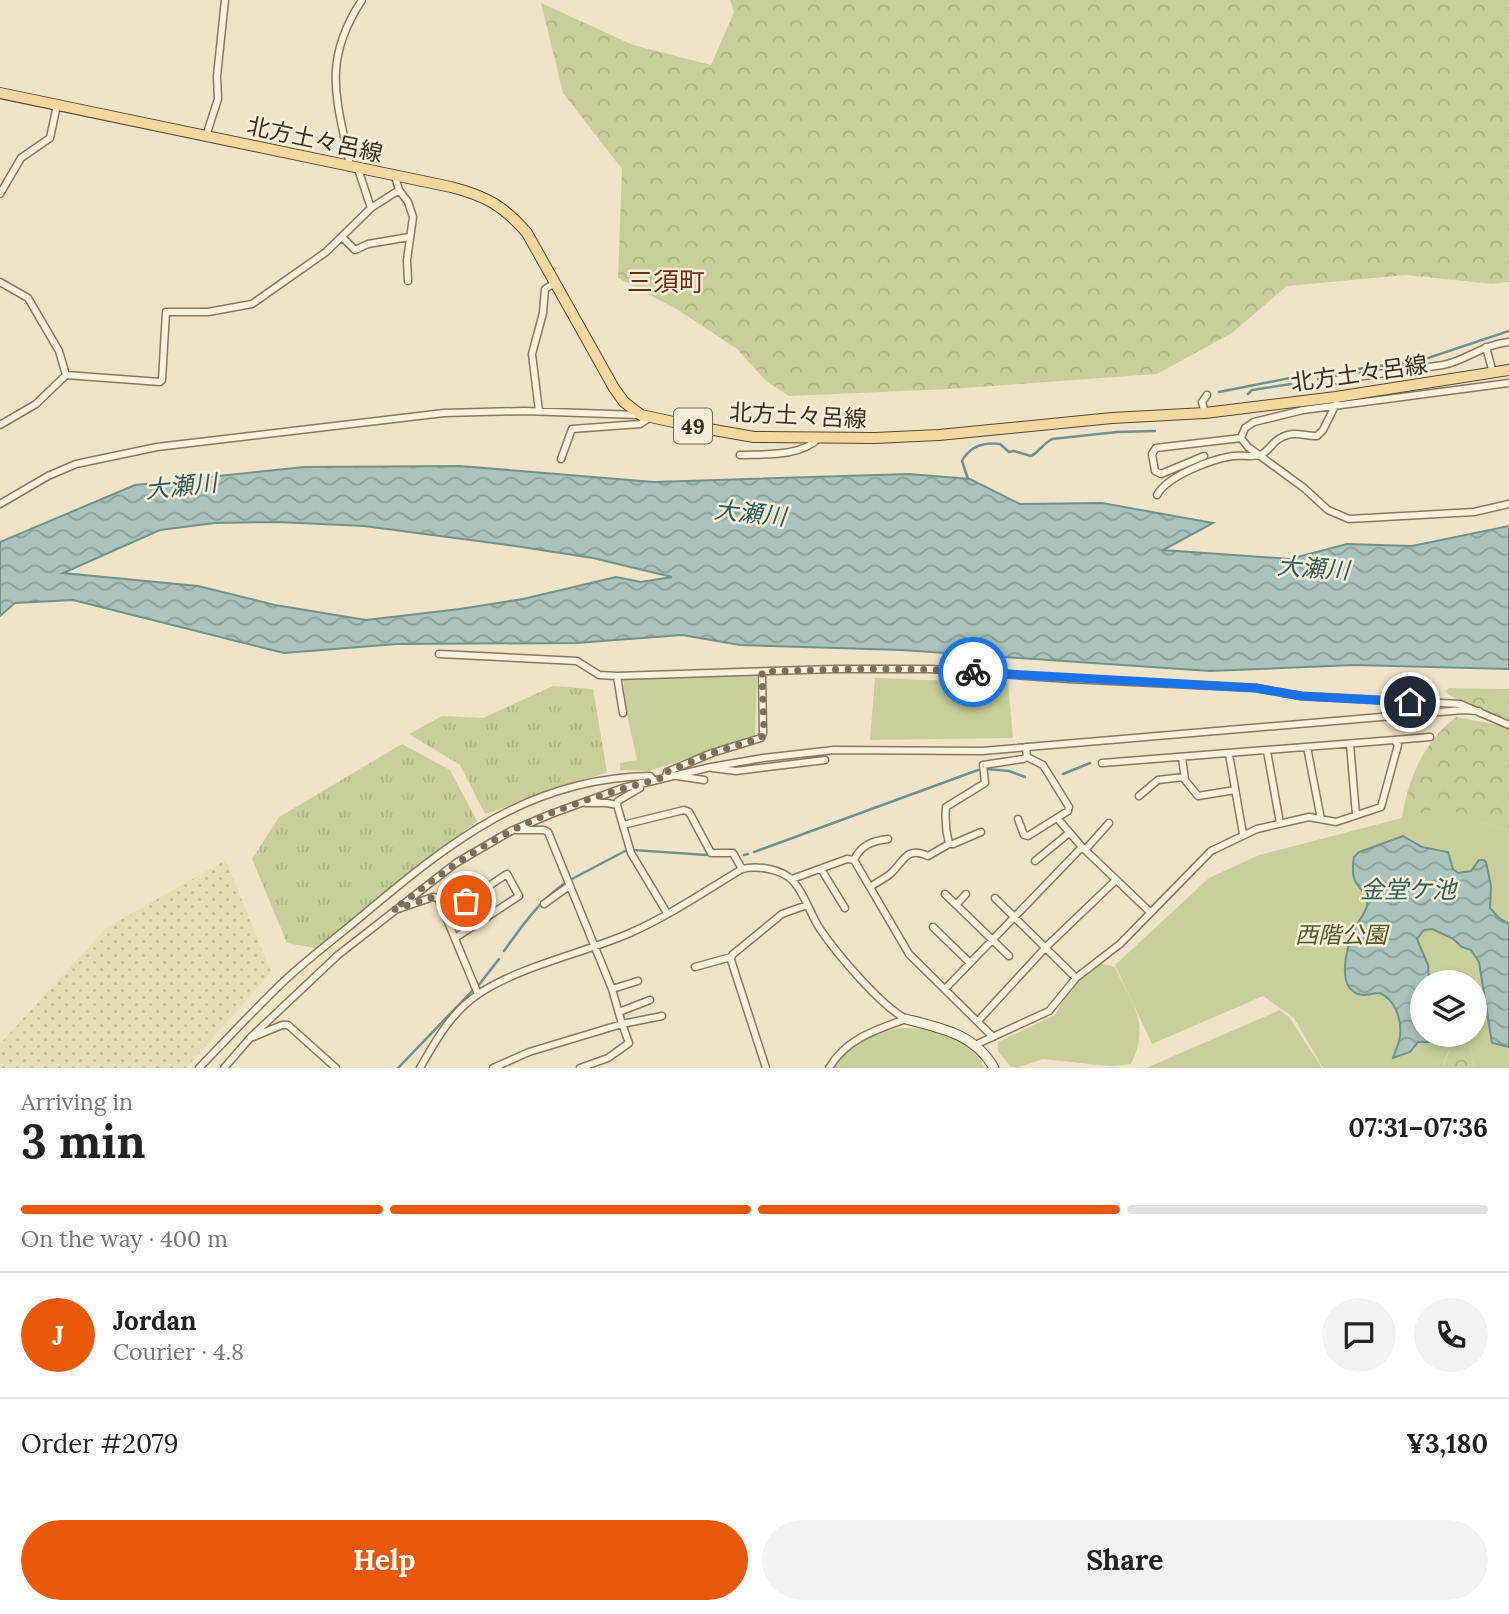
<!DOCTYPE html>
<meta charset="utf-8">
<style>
body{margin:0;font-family:Lora,"Noto Sans JP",serif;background:#f2f2f2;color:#222;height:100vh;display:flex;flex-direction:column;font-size:26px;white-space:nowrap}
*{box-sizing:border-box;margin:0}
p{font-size:23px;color:#767676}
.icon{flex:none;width:38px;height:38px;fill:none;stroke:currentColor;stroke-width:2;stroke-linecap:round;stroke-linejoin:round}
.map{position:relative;height:1068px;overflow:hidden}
.drawer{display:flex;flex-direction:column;background:#fff;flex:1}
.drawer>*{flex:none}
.tools{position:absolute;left:1410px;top:970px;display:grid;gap:14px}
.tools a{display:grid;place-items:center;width:77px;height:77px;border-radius:50%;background:#fff;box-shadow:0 4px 10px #0003;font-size:35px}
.pin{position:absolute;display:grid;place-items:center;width:60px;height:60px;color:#fff;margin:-30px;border:4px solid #fff;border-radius:50%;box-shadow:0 2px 7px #0007}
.courier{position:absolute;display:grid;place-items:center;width:70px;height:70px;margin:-35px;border:5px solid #1a73e8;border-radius:50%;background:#fff;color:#222;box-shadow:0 2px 9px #0007}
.head em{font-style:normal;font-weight:700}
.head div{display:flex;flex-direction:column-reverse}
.head{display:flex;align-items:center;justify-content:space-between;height:119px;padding:0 21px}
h1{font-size:46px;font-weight:700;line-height:52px}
.bar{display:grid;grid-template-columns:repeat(4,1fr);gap:10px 7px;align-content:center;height:84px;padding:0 21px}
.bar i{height:9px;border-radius:5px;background:#e0e0e0}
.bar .on{background:#ea580c}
.bar p{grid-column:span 4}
.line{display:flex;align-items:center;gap:18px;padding:0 21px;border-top:2px solid #e0e0e0}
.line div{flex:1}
.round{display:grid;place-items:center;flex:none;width:74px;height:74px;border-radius:37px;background:#f2f2f2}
.action{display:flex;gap:14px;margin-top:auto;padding:14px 21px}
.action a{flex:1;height:80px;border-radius:42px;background:#ea580c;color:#fff;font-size:28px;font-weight:700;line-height:80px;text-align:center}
.action a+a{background:#f2f2f2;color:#222}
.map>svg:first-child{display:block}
.farmland{fill:url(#farmland-dots)}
.grass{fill:url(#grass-tufts)}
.forest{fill:url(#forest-crowns)}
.green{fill:#c9cf9b}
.water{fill:url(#water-waves);stroke:#6f938a;stroke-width:2;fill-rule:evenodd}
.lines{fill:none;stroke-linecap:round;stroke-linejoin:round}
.stream{stroke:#6f938a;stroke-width:2.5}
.street-casing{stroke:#8d765c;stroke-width:9}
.secondary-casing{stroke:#6f573f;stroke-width:11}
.primary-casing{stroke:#5b4430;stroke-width:12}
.street{stroke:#faf1dc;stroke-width:6}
.secondary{stroke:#faf1dc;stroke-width:9}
.primary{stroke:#f3d9a0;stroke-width:10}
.done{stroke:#7c6e5b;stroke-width:7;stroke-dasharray:0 12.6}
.route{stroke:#1a73e8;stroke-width:9}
.labels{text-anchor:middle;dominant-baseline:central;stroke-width:5;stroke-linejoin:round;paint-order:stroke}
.shield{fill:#f7eed8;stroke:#756857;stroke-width:2}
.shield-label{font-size:21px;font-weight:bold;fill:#3d2e20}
.street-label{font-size:23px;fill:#3d2e20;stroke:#f7eed8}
.park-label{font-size:23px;font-style:italic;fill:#4d5a26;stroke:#f7eed8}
.water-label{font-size:24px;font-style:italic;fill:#2f5d5a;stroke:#f7eed8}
.quarter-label{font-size:26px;fill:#6b2e1e;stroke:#f7eed8}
</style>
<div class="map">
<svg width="1509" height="1068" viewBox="0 0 1509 1068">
<defs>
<pattern id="farmland-dots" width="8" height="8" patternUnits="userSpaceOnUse" patternTransform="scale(1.75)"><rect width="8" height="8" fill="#e6deb5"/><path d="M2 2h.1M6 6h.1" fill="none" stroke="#c6bf9b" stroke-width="1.8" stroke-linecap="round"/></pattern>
<pattern id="grass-tufts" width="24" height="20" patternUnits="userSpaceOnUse" patternTransform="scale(1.75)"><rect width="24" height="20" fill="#c9cf9b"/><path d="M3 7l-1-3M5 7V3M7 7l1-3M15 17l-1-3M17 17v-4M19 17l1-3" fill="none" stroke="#aeb285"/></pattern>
<pattern id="forest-crowns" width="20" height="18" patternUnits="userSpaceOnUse" patternTransform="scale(1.75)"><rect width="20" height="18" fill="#c9cf9b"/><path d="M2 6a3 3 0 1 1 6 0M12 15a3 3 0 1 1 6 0" fill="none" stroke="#aeb285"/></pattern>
<pattern id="water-waves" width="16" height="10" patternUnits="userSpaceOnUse" patternTransform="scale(1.75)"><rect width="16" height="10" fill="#a9c4bc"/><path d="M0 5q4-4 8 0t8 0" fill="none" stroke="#8ba098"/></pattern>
</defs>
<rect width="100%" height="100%" fill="#f0e4c8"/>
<path class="farmland" d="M 226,860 L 271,972 L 186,1068 L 0,1068 L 0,1044 L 106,928 Z"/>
<path class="grass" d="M 553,686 L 593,689 L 607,772 L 485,814 L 460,765 L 409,734 L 442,716 L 483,718 Z
M 402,744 L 450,770 L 477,821 L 315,948 L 287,943 L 252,859 L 279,817 Z"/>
<path class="forest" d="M 730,0 L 1509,0 L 1509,282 L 1493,284 L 1406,275 L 1287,286 L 1232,333 L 1157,374 L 951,389 L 789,396 L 766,381 L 737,349 L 678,310 L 618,278 L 622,169 L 563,93 L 541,3 L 633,45 L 711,65 L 734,12 Z
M 1449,688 L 1509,689 L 1509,721 L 1477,708 C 1469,699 1454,702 1445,691 Z
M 1456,717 L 1509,727 L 1509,830 L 1481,822 L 1402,818 C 1407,780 1425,740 1456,717 Z
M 1455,1034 L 1469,1034 L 1473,1068 L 1435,1068 L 1444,1065 Z"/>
<path class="green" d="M 757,676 L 755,736 L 649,771 L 620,770 L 620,763 L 637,760 L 626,710 L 623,677 Z
M 875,678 L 1008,683 L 1013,738 L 870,740 Z
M 1444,807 L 1481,822 L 1509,830 L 1509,1068 L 1473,1068 L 1469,1034 L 1475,1034 L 1475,982 L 1423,982 L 1423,1034 L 1455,1034 L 1443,1066 L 1435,1068 L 1323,1068 L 1294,1018 L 1263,996 L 1152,1044 L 1115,965 L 1209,878 L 1259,855 Z
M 1099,963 L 1115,967 C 1132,1005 1151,1022 1131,1064 L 1109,1066 L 1043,1059 L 1016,1068 L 1010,1066 L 998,1051 L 998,1042 L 1055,1015 L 1060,1005 L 1088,970 Z
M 1280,1010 L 1289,1017 L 1322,1068 L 1146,1068 Z
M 900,1028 C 937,1028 966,1033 985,1068 L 832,1068 C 849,1043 873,1035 900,1028 Z"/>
<path class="water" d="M 460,466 L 654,482 L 909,474 L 970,479 L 1020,504 L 1102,503 L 1213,523 L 1163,550 L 1290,559 L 1347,544 L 1412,546 L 1509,526 L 1509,669 L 1354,665 L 1210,671 L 902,650 L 740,645 L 682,635 L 576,643 L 397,644 L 284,653 L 73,600 L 15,603 L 0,616 L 0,542 L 135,485 L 304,467 ZM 277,522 L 364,526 L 515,546 L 593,558 L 672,577 L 641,582 L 616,577 L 523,599 L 460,609 L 366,620 L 275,605 L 198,586 L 63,573 L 160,530 L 215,523 Z
M 1403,836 L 1422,847 L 1448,852 L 1453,869 L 1458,873 L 1471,871 L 1479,860 L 1484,860 L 1486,862 L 1491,886 L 1490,908 L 1499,918 L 1509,924 L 1509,1047 L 1492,1043 L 1479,962 L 1471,950 L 1462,947 L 1452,938 L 1432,929 L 1424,930 L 1417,939 L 1428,965 L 1429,982 L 1423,982 L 1423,1034 L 1430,1034 L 1429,1042 L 1418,1042 L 1410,1052 L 1393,1058 C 1395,1051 1399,1044 1400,1036 C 1402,1019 1395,1000 1380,993 C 1371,993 1362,998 1354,992 C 1336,981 1349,940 1356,926 C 1360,919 1365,913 1367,906 C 1370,893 1356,888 1354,878 C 1352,872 1353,863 1354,857 L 1359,852 Z"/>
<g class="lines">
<path class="stream" d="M 1397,364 L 1422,360 L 1509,331
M 1317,375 L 1386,365
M 1318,379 L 1332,377
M 1219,392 L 1290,378
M 1248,394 L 1252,390 L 1291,384
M 968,479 L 962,461 C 970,446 983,442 1000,444 L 1009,452 L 1014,451 L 1031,456 C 1040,451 1043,444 1052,439 L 1117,432 L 1155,431
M 987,769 L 1009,771 L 1025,777
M 1063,774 L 1090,763
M 633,850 L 707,855
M 754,852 L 978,770
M 744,855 L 748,854
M 570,880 L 627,850
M 504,951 C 522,926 539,901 565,883
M 478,986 L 499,959
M 398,1068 L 473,990"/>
<defs>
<path id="street" d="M 206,136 L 218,99 L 217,76 L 225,0
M 350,165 C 337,99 321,62 362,0
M 395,176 L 399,190 L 408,202 L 413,217 L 407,260 L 408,281
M 0,194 L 21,158 L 50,138 L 57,105
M 371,208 L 399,190
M 342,237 L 355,250 L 368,244 L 409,237
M 0,282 L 28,298 L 59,351 L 66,375
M 1486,347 L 1493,373
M 1335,380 L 1443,365 C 1468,360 1481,345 1509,342
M 1509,383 L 1303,410 L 1254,422 L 1245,428 L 1241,438 L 1248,447 L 1304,488 L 1328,510 L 1349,519 L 1474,512 L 1509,504
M 539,411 L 532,354 L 543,313 L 545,289 L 555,283
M 1205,413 L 1202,402 L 1207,395
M 0,425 L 36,404 L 66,375 L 160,382 L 162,380 L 166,312 L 208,312 L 252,304 L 326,252 L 371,208 L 359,172 L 359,167
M 740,455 C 764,454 801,457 819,438
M 1204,456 L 1161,474 L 1155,471 L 1152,454 L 1156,448 L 1241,438
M 561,459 L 572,429 L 640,424 L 651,417
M 1157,495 C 1167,476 1212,459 1233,456 C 1241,455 1252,457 1260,455 C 1267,453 1271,445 1276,441 C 1291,429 1302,436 1317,436 L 1323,430 L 1336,404
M 0,504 L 48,476 L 76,464 L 157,447 L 444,413 L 524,411 L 639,415
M 439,654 L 577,661 L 599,675 L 617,676 L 835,669 L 931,669 L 1069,679 L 1256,688 L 1301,696 L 1460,704 L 1509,725
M 617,676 L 623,713
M 1394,740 L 1430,737
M 1350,744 L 1356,815
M 1307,747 L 1321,819
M 1267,751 L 1280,823
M 1229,754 L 1243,834
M 1182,757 L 1185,780 L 1198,796 L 1235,790
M 712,768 L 736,771 L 825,760
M 677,776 L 704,780
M 666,777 L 667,772 L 712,753 L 761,738 L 763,733 L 762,672
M 1139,796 L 1158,780 L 1184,777
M 586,803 L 607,803 L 617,805 L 631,853 L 667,913
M 617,805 L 618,801 L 640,788 L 641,783
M 1018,819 L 1024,835 L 1028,836 L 1068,811 L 1069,807 L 1043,765 L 1027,757
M 1058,819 L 1082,847
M 623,825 L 684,810 L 689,812 L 711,853 L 733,853 L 742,869
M 949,844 C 946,832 945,818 946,807 L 985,783 L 983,765 L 1023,759 L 1027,757 L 1026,747
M 1085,850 L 1109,823
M 854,860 C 861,845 872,841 888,839
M 1035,861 L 1069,833
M 821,869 L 845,908
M 792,879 L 847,859 L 854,860 L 909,954 L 993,1037
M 870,887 C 877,882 884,879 890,874 C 903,864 905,845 928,856 L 949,844 L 953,844 L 981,832
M 945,894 L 1009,956
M 995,898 L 1076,978
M 544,904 L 569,886
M 956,905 L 966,894
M 398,909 L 433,897 L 438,898 L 478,994
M 446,914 L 507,874 L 519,896 L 455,938
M 933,927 L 970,963
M 695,967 L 731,957
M 612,989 L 638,981
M 945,989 L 1082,847 L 1150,912
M 619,1012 L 650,1000
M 978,1021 L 1046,947 L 1116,880
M 253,1037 L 282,1025 L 288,1025 L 336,1068
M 975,1045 L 1049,1011 L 1076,978 L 1120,944 L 1211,851 L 1257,829 L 1309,817 L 1336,822 L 1381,807 L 1398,745 L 1394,740 L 1102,763
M 199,1068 C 226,1040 253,1011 281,984 C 307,959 336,938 363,915 C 451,841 530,778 650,776 L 653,780
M 224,1068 L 251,1037 L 338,955 L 456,863 L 511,831 L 551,814 L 623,788 L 711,767 L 763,758 L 834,750 L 982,751 L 1463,710 L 1479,711
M 420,1068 C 436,1040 452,1011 480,993 C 521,966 584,953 630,933 C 669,916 705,891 742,869 C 757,865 782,869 793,881 C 805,894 810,914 820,929 C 837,954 880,1005 906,1019
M 493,1068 L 529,1052 L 622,1024 L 612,989 L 548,832 L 544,830 L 516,830
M 580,1068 L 608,1058 L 629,1043 L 622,1024 L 662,1016
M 766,1068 L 731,960 L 732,955 L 782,914 L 807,905
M 829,1068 C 846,1039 875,1030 906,1019"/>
<path id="secondary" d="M 906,1019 C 941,1028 975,1034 994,1068"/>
<path id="primary" d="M 0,93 L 451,187 C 486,196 504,206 527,233 L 614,388 L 624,402 L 641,415 L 697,427 L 754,437 L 875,438 L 939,435 L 1112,418 L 1205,413 L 1336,397 L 1509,370"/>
</defs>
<use href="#street" class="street-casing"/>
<use href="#secondary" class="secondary-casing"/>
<use href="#primary" class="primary-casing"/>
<use href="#street" class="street"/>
<use href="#secondary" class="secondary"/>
<use href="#primary" class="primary"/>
</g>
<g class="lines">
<path class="done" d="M 466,901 L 446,915 L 438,898 L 433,897 L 393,910 C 430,882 467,854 509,832 C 558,807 612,791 666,777 L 667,772 L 712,753 L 761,738 L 764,733 L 762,672 C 832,669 903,667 973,672"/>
<path class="route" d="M 973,672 L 1256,688 L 1301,696 L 1410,702"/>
</g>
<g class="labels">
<rect class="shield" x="674" y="408.5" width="38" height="35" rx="5"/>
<g class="shield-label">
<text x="693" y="426">49</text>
</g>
<g class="street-label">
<text transform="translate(315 139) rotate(12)">北方土々呂線</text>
<text transform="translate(1359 373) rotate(-8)">北方土々呂線</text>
<text transform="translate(798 415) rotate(3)">北方土々呂線</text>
</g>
<g class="park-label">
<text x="1341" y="934">西階公園</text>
</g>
<g class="water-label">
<text transform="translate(181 486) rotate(-6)">大瀬川</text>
<text transform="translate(750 513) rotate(6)">大瀬川</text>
<text transform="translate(1313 568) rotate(4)">大瀬川</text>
<text x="1408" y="889">金堂ケ池</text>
</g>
<g class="quarter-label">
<text x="666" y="281">三須町</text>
</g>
</g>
</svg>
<div class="tools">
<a><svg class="icon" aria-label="layers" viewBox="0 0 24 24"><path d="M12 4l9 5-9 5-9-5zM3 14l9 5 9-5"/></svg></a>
</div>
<div class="pin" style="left:466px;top:901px;background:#ea580c"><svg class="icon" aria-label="bag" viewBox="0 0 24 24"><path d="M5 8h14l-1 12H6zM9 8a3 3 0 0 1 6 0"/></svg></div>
<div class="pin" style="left:1410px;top:702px;background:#1f2937"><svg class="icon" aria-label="home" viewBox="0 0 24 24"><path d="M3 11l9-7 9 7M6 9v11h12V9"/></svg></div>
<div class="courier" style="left:973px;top:672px"><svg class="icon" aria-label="bike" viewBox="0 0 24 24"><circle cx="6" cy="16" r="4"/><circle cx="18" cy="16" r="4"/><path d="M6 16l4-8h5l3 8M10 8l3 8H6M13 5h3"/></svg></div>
</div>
<section class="drawer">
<div class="head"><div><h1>3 min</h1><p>Arriving in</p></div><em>07:31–07:36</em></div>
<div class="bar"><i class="on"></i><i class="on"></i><i class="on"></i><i></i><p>On the way · 400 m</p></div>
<div class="line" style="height:126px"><b class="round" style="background:#ea580c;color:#fff">J</b><div><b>Jordan</b><p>Courier · 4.8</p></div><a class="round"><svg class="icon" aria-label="chat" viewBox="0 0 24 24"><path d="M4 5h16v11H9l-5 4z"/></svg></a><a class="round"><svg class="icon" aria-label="phone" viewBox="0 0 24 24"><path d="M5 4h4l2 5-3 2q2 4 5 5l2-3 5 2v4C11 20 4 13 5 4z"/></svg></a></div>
<div class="line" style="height:91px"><div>Order #2079</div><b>¥3,180</b></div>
<div class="action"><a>Help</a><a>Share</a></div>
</section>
